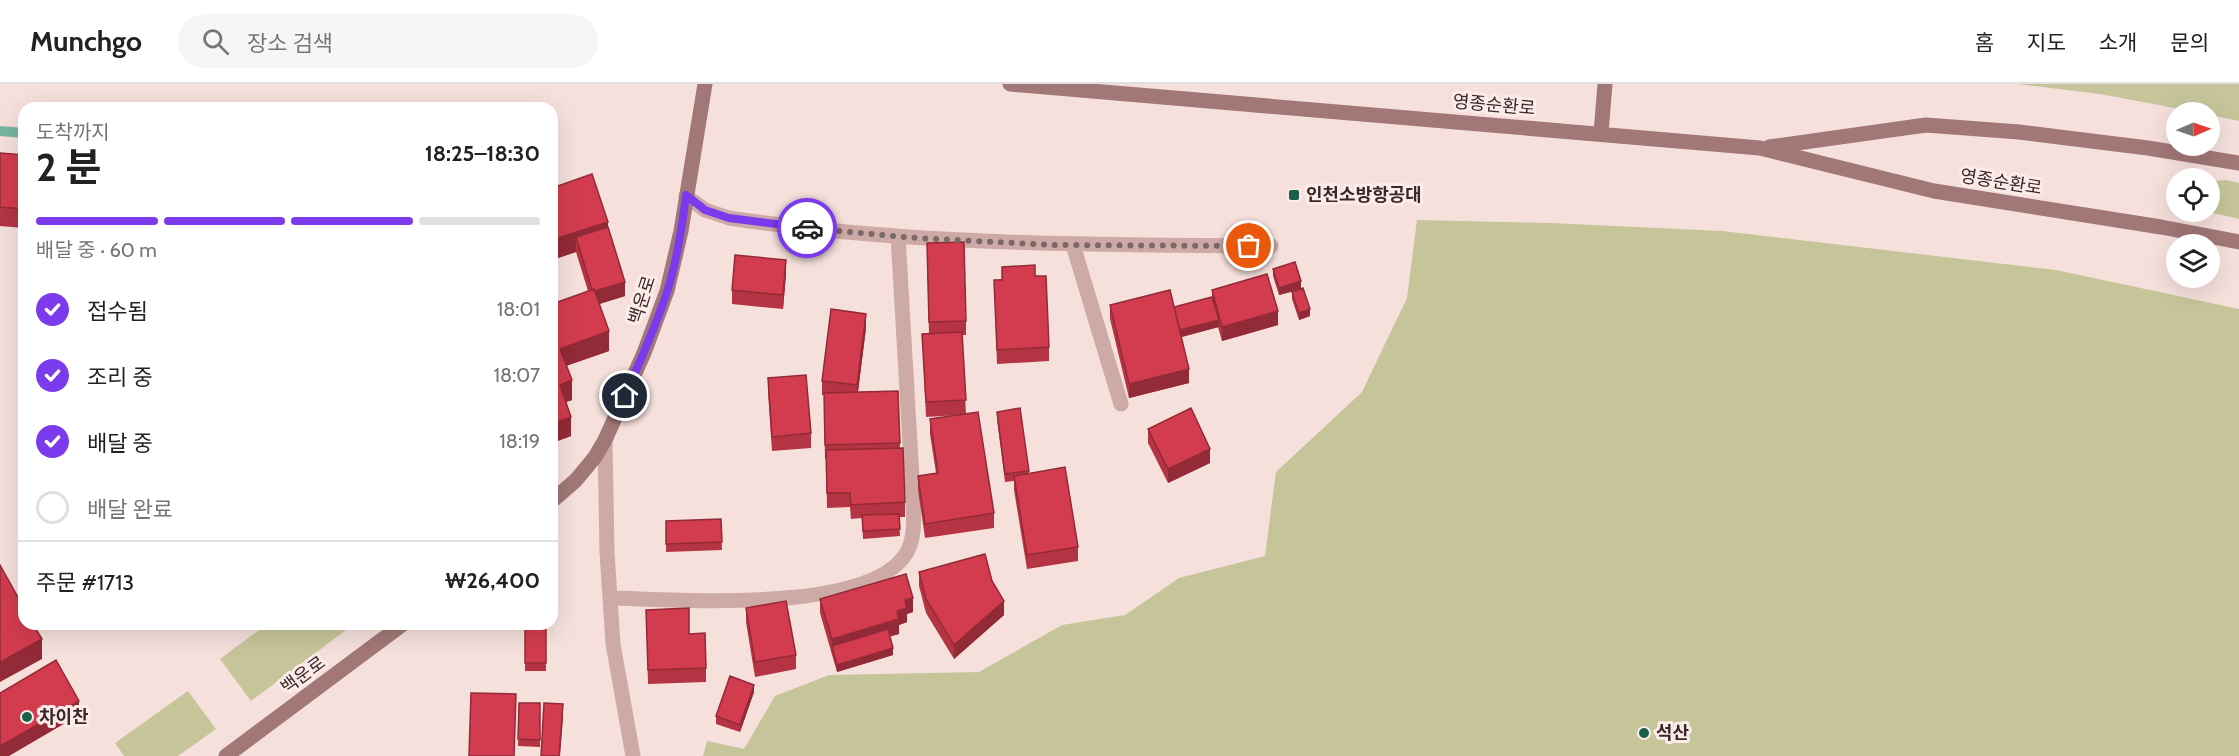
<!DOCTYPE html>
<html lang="ko">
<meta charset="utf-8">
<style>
body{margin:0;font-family:Cabin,"Noto Sans KR",sans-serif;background:#f6f6f6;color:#222;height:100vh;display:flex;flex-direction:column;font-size:22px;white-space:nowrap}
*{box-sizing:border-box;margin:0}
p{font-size:20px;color:#767676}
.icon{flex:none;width:33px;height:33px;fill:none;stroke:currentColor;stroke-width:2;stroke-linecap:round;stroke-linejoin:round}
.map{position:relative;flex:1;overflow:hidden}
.drawer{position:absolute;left:18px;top:18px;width:540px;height:528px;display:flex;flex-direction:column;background:#fff;border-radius:18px;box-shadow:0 6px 24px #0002}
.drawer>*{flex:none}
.needle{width:39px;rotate:88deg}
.tools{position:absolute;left:2166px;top:18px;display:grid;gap:12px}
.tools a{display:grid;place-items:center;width:54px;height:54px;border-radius:50%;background:#fff;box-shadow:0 6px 24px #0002;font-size:30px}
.pin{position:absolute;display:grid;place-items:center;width:51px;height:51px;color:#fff;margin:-26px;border:3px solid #fff;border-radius:50%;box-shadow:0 2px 6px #0007}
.courier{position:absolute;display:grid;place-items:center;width:60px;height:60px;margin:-30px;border:4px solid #7c3aed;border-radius:50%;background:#fff;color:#222;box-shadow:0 2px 8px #0007}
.head em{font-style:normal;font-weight:700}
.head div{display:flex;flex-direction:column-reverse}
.head{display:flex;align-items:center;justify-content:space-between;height:102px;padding:0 18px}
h1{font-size:39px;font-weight:700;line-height:45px}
.bar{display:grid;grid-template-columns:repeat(4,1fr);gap:9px 6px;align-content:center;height:72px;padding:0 18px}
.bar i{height:8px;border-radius:4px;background:#e0e0e0}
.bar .on{background:#7c3aed}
.bar p{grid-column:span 4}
.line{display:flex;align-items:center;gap:15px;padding:0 18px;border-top:2px solid #e0e0e0}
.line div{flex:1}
ol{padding:0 18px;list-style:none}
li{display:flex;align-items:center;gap:18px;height:66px}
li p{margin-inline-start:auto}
li .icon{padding:6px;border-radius:50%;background:#7c3aed;color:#fff;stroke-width:4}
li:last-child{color:#767676}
li i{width:33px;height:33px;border:3px solid #e0e0e0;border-radius:50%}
header{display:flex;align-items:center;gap:36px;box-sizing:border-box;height:84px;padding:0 30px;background:#fff;border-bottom:2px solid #e0e0e0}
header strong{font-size:28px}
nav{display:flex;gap:33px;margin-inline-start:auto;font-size:21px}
.search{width:420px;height:54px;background:#f6f6f6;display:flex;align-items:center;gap:15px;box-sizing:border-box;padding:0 21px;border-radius:33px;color:#767676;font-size:22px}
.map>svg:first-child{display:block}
.green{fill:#c6c59a}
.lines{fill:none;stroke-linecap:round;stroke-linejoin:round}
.stream{stroke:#78b5a1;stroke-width:10}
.lane{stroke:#ceaaa6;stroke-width:15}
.secondary{stroke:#a27777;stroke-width:15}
.wall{fill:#b53443}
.shaded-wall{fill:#932a37}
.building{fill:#d23c4e;stroke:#932a37;stroke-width:1.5}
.done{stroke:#7b6868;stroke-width:6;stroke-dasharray:0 10.8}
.route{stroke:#7c3aed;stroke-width:8}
.poi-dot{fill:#19604b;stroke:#fcece9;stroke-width:2}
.labels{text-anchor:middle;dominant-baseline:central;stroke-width:6;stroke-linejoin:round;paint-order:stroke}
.street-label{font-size:18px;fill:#3a2829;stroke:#fcece9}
.poi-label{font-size:18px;font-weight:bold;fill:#3a2829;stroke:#fcece9;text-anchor:start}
</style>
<header>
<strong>Munchgo</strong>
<div class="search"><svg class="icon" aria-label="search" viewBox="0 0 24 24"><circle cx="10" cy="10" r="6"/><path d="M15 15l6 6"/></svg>장소 검색</div>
<nav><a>홈</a><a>지도</a><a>소개</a><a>문의</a></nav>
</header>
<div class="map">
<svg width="2239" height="672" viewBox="0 0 2239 672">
<rect width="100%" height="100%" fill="#f5e0dc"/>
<path class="green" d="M 2018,0 L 2239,0 L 2239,37 L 2210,31 L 2210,28 L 2196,28 L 2100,10 Z
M 2226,96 L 2239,99 L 2239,135 L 2209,128 L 2210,100 L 2214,97 Z
M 1417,136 L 1550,139 L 1722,147 L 2056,186 L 2239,225 L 2239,672 L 703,672 L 707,657 L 744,665 L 775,612 L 829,591 L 979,588 L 1062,541 L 1125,531 L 1179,494 L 1265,472 L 1276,388 L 1362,308 L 1407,214 Z
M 267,540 L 354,540 L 251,617 L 220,575 Z
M 188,607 L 216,645 L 178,672 L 124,672 L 115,659 Z"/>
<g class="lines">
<path class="stream" d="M 0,47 L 24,49"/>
<path class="lane" d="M 686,112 L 705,126 L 729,134 C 908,161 1090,161 1271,162
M 1073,161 L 1121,320
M 605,356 L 607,468 L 613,560 L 633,672
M 610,514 C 675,515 875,532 908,466 C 916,450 913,429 913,411 L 898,152"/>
<path class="secondary" d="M 1010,0 L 1760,64 L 1934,107 L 2161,143 L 2239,158
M 1601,49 L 1605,0
M 1769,63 L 1926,41 L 2019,48 L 2148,64 L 2239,79
M 552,417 L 576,396 L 595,373 L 605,356 L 644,269 L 667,207 L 681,147 L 705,0
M 226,672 L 403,540"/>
</g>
<path class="wall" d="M 0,69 L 24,71 L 24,144 L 0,142 Z
M 592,90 L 608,138 L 608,143 L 625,198 L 625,212 L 599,220 L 609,247 L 609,267 L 566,282 L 572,296 L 572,316 L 566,318 L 571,333 L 571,352 L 552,359 L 552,220 L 588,207 L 576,168 L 552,176 L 552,104 Z
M 927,173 L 966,237 L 966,251 L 962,251 L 966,330 L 994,429 L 994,444 L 925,454 L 918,406 L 918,392 L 936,389 L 930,350 L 930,335 L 960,331 L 926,333 L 922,250 L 929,250 Z
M 1273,185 L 1301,205 L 1310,232 L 1299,236 L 1292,215 L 1292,208 L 1298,206 L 1279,211 L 1273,192 Z
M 786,190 L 783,225 L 732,220 L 732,206 Z
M 1035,192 L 1049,263 L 1049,277 L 997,280 L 994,196 Z
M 1212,206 L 1278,241 L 1222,257 L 1218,243 L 1181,253 L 1189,299 L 1129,314 L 1110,235 L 1110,221 L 1174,223 L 1212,213 Z
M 866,244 L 858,308 L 898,307 L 900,364 L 905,418 L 905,433 L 899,433 L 900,452 L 863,455 L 862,434 L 851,435 L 850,423 L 827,424 L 826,375 L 825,375 L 824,311 L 822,311 L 822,297 Z
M 768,294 L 811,349 L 811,364 L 772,367 L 768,308 Z
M 1020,324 L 1029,389 L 1078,463 L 1078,477 L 1027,485 L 1014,406 L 1014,397 L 1005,398 L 997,335 L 997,328 Z
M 1148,345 L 1210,379 L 1168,399 L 1148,359 Z
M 721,435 L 722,466 L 666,468 L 666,437 Z
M 919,488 L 992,497 L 1004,531 L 954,575 L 926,529 L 919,502 Z
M 820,515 L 913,528 L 907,530 L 907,538 L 899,541 L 899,550 L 890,552 L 893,571 L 837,588 L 820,529 Z
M 746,524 L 796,571 L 796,585 L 755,593 L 746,538 Z
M 646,526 L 689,550 L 706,584 L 706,598 L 648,600 Z
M 525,540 L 546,540 L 546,587 L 525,587 Z
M 754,608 L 740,648 L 716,640 L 716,632 Z
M 519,619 L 540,619 L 540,663 L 518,662 Z"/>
<path class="shaded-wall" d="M 608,138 L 608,157 L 576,153 L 576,168 L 552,176 L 552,156 Z
M 786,176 L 786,190 L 783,225 L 783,211 Z
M 1301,197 L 1301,205 L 1279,211 L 1279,204 Z
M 625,198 L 625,212 L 593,222 L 593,207 Z
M 1310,225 L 1310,232 L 1299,236 L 1299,229 Z
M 1278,227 L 1278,241 L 1222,257 L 1222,243 Z
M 866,230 L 866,244 L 857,315 L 857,301 Z
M 1219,236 L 1219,243 L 1178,254 L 1178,246 Z
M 609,247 L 609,267 L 560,284 L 560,265 Z
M 1189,285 L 1189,299 L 1129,314 L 1129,300 Z
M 572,296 L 572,316 L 560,320 L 560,301 Z
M 571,333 L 571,352 L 552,359 L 552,340 Z
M 1210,365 L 1210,379 L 1168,399 L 1168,385 Z
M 913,514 L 913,528 L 907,530 L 907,538 L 899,541 L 899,550 L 834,569 L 832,562 L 832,569 L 832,555 L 897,527 L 905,516 Z
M 1004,517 L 1004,531 L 954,575 L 954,561 Z
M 42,555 L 42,575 L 0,598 L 0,578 Z
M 893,564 L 893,571 L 837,588 L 837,581 Z
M 754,601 L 754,608 L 740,648 L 740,641 Z
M 79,617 L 79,631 L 9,672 L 0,672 L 0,662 Z
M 563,620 L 563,634 L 560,672 L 559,672 Z"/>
<path class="building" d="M 0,69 L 24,71 L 24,125 L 0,123 Z
M 592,90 L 608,138 L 552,156 L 552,104 Z
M 608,143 L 625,198 L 595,207 L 594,205 L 592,206 L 576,153 Z
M 964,158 L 966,237 L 929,238 L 927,159 Z
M 735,171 L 786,176 L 783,211 L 732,206 Z
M 1295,178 L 1301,197 L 1279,204 L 1273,185 Z
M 1035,181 L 1035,192 L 1046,192 L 1049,263 L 997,266 L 994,196 L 1002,196 L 1002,183 Z
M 1267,190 L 1278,227 L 1222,243 L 1212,206 Z
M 1303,204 L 1310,225 L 1299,229 L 1292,208 Z
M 594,205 L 609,247 L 560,265 L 572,296 L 560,301 L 571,333 L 552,340 L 552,220 Z
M 1170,206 L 1189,285 L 1129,300 L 1110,221 Z
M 1212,213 L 1219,236 L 1180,246 L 1174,223 Z
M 831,225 L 866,230 L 857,301 L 822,297 Z
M 962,248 L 966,316 L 926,318 L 922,250 Z
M 806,291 L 811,349 L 772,353 L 768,294 Z
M 898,307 L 900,359 L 825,361 L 824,309 Z
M 1020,324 L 1029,387 L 1005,390 L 997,328 Z
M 1191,324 L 1210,365 L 1168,385 L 1148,345 Z
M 978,328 L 994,429 L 925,440 L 918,392 L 938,389 L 930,335 Z
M 903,364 L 905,418 L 851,421 L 850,409 L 827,409 L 826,366 Z
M 1065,383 L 1078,463 L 1027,471 L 1014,392 Z
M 899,430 L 900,445 L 863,447 L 862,431 Z
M 721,435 L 722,458 L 666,460 L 666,437 Z
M 985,470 L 992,497 L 1004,517 L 954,561 L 926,515 L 919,488 Z
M 0,481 L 24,524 L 24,540 L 33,540 L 42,555 L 0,578 Z
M 906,490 L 913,514 L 905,516 L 907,524 L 897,527 L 899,535 L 832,555 L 820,515 Z
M 786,517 L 796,571 L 755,578 L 746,524 Z
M 689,524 L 689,550 L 705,549 L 706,584 L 648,586 L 646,526 Z
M 525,540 L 546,540 L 546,579 L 525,579 Z
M 888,545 L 893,564 L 837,581 L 832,562 Z
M 56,576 L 79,617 L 0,662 L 0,609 Z
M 730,592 L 754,601 L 740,641 L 716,632 Z
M 471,609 L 516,610 L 514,672 L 469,672 Z
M 519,619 L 540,619 L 540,656 L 518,655 Z
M 544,619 L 563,620 L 559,672 L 541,672 Z"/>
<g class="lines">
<path class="done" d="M 807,144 L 916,154 L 1054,161 L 1249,162"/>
<path class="route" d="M 625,312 C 640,278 655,244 667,208 C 677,177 682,144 686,111 L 705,126 L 729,134 L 807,144"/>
</g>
<g class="poi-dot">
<rect x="1288" y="105" width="12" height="12" rx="3"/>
<circle cx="27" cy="633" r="6"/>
<circle cx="1644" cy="649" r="6"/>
</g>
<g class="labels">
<g class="street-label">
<text transform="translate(1494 21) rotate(5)">영종순환로</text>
<text transform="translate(2001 98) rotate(9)">영종순환로</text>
<text transform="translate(642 216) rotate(-72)">백운로</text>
<text transform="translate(303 591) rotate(-36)">백운로</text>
</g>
<g class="poi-label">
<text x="1306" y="111">인천소방항공대</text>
<text x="39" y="633">차이찬</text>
<text x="1656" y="649">석산</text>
</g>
</g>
</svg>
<div class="tools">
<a><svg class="needle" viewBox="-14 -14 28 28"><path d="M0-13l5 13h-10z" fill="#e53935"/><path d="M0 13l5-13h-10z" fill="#767676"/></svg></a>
<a><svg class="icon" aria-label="locate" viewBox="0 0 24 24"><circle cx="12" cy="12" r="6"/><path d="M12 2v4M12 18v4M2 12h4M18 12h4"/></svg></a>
<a><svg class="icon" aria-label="layers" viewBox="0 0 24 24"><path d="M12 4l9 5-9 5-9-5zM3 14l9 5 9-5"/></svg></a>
</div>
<div class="pin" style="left:1249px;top:162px;background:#ea580c"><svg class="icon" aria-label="bag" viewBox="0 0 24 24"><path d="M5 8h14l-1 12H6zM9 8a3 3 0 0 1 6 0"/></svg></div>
<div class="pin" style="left:625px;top:312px;background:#1f2937"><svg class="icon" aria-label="home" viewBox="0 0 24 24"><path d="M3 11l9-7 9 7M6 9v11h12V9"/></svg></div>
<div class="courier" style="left:807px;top:144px"><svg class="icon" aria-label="car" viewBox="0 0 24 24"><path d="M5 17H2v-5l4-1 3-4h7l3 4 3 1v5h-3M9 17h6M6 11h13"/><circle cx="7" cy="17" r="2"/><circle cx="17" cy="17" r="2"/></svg></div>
<section class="drawer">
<div class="head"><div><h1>2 분</h1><p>도착까지</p></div><em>18:25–18:30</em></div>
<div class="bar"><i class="on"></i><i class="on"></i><i class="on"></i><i></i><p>배달 중 · 60 m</p></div>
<ol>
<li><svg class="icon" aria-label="check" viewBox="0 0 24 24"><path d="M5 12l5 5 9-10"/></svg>접수됨<p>18:01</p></li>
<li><svg class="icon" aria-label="check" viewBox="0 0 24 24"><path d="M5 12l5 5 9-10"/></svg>조리 중<p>18:07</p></li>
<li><svg class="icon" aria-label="check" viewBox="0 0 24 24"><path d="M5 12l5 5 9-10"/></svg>배달 중<p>18:19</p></li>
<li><i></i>배달 완료</li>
</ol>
<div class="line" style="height:78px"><div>주문 #1713</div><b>₩26,400</b></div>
</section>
</div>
